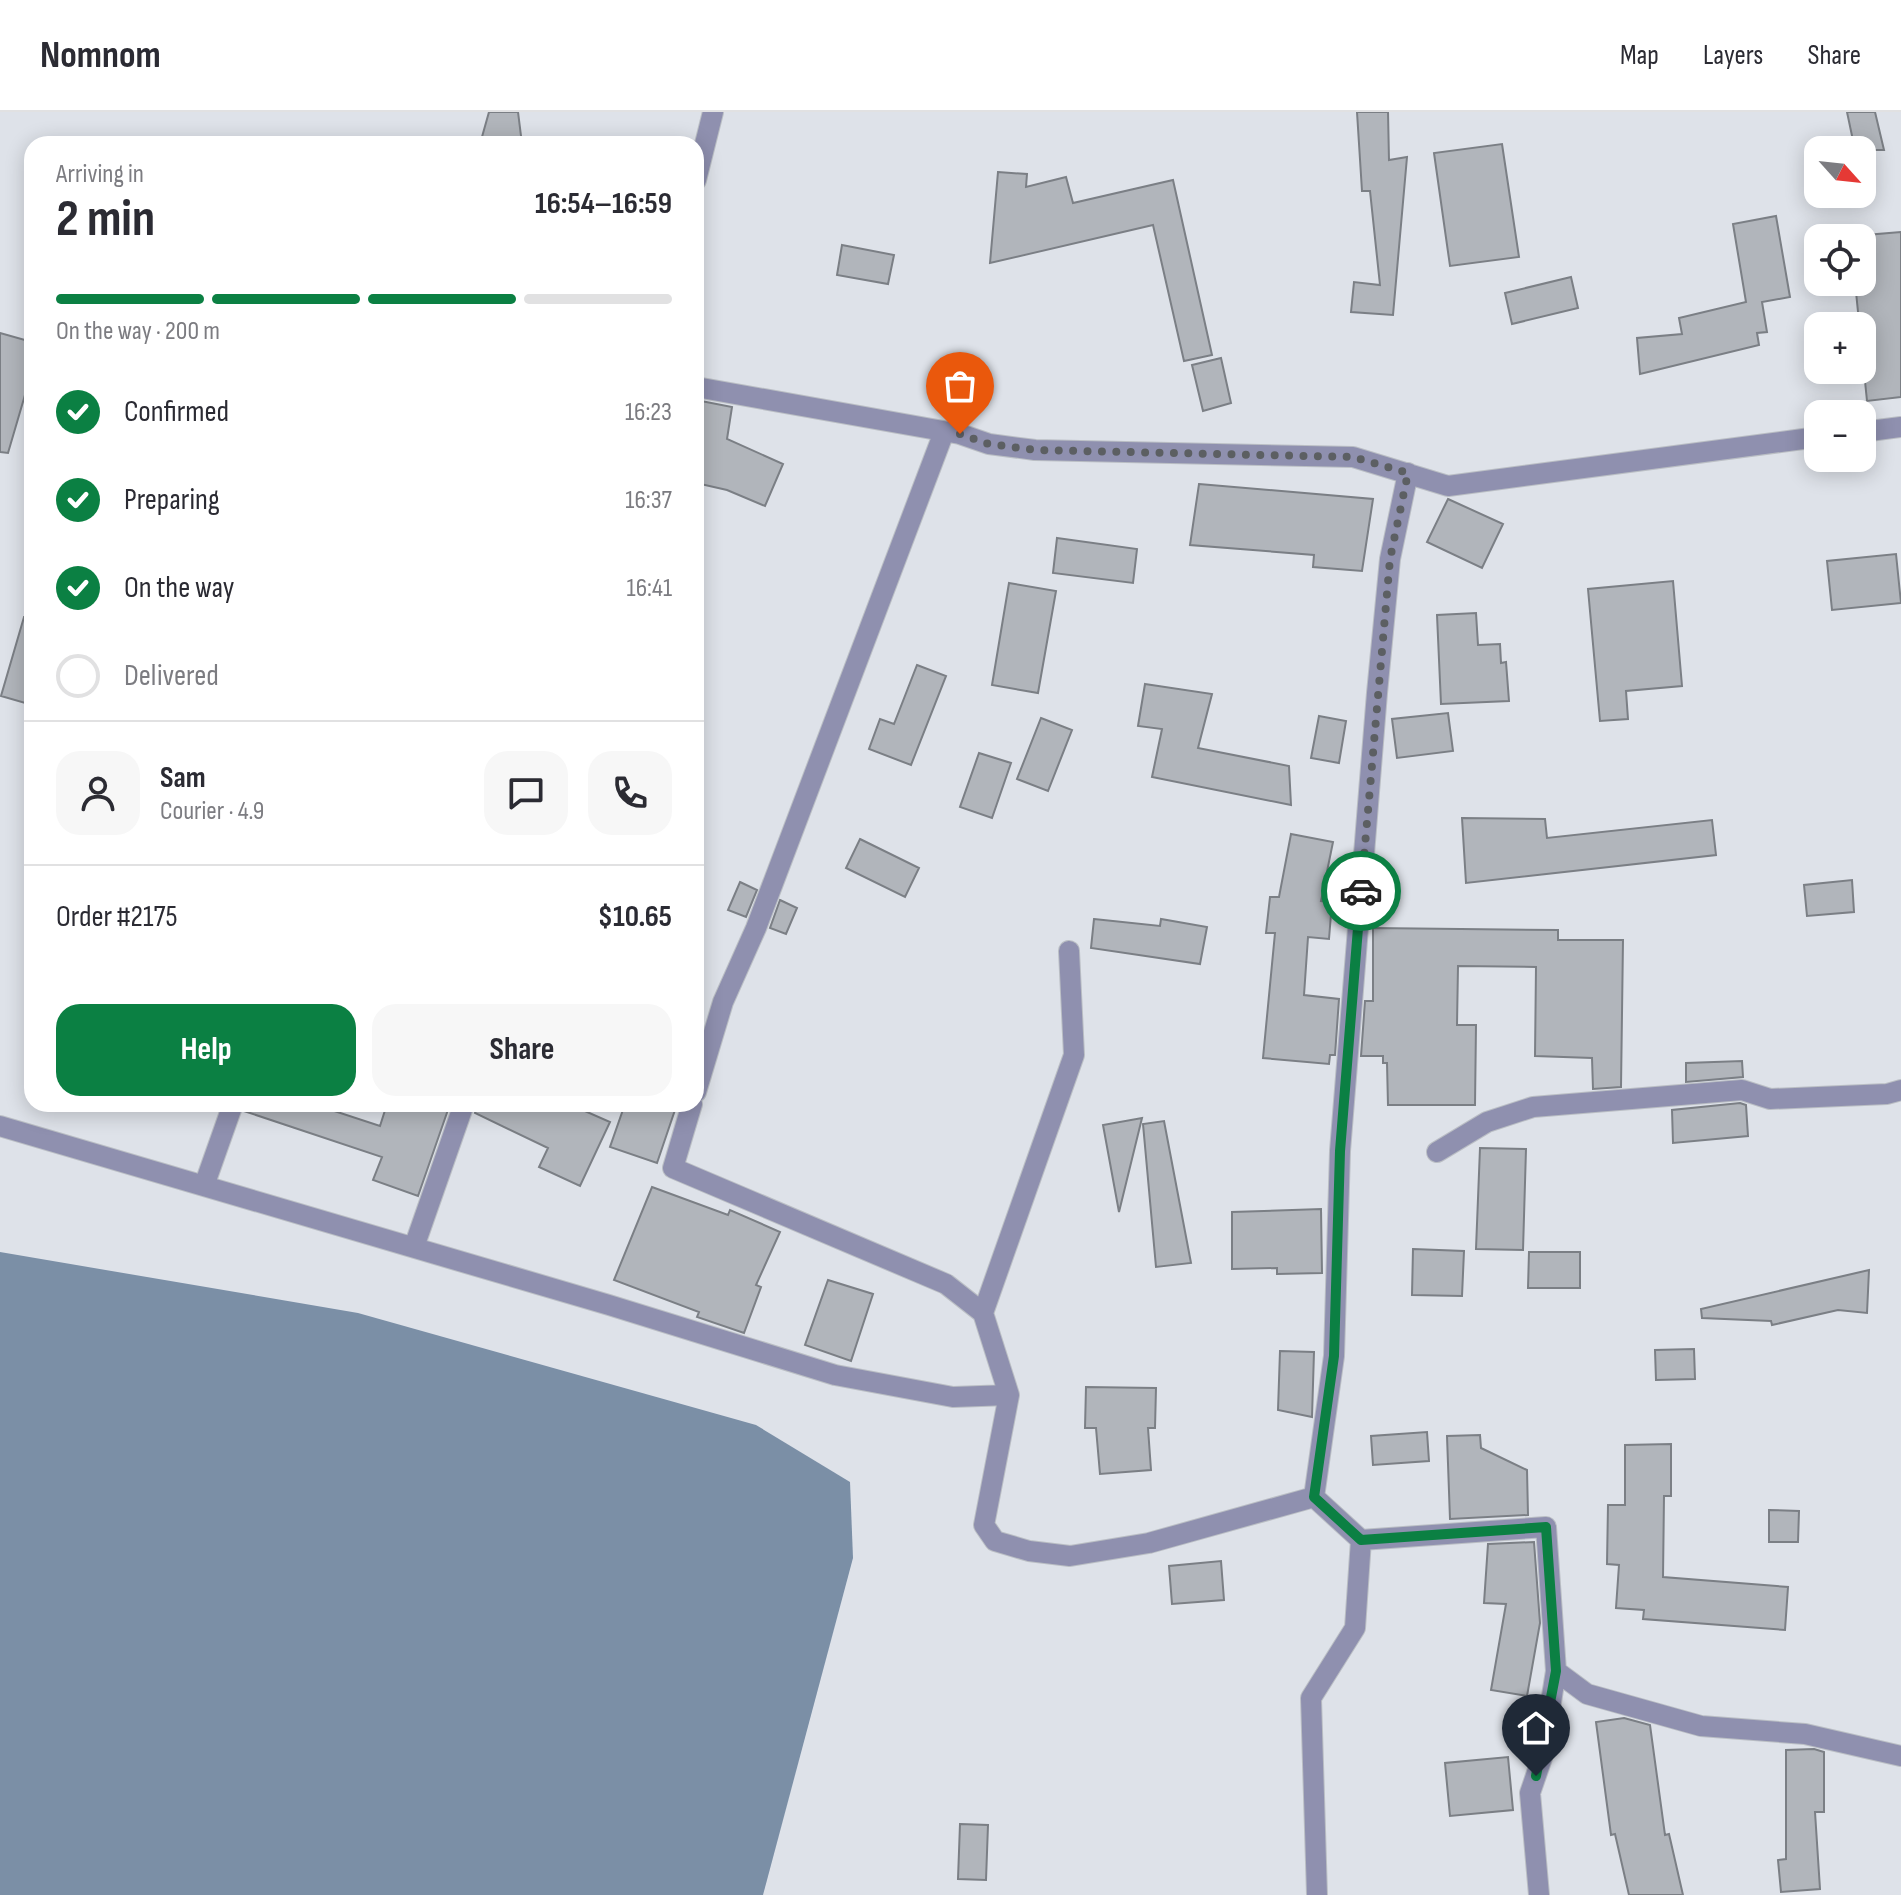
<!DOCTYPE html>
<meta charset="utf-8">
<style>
body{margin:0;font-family:"Sofia Sans Condensed",sans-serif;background:#f7f7f7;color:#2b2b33;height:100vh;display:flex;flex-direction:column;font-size:30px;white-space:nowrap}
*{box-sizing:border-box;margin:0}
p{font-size:26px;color:#7c7c81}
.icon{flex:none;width:44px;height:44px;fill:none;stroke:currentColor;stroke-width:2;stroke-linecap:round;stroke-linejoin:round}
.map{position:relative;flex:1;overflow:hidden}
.drawer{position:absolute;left:24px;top:24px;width:680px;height:976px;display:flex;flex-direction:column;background:#fff;border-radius:24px;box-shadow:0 4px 20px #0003}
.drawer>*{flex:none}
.needle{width:52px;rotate:117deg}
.controls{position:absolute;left:1804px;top:24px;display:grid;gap:16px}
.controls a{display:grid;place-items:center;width:72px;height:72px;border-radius:16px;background:#fff;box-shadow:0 4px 20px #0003;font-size:40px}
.pin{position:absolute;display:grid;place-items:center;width:68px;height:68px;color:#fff;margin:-82px -34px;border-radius:50% 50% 50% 0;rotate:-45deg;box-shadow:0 0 8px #0007}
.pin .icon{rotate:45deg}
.courier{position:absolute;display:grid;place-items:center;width:80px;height:80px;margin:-40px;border:6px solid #0b8043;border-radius:50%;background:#fff;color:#222;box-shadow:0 2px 10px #0007}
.overview em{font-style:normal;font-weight:700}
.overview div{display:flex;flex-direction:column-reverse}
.overview{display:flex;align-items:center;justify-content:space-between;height:136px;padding:0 32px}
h1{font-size:52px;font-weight:700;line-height:60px}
.bar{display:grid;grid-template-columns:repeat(4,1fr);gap:12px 8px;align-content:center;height:96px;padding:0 32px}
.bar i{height:10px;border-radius:6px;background:#e1e1e2}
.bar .selected{background:#0b8043}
.bar p{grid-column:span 4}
.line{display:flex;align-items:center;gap:20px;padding:0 32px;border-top:2px solid #e1e1e2}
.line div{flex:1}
.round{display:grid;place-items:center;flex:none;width:84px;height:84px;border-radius:24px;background:#f7f7f7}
ol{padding:0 32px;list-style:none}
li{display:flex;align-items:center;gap:24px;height:88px}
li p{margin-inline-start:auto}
li .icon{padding:8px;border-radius:50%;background:#0b8043;color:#fff;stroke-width:4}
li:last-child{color:#7c7c81}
li i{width:44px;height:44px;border:4px solid #e1e1e2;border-radius:50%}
.action{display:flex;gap:16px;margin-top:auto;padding:16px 32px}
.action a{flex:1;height:92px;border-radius:24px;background:#0b8043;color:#fff;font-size:32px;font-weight:700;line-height:92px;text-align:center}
.action a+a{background:#f7f7f7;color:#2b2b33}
header{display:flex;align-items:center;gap:48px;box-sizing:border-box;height:112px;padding:0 40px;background:#fff;border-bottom:2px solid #e1e1e2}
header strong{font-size:38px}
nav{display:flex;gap:44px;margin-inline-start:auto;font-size:28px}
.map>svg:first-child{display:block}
.water{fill:#7b8fa6}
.building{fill:#b1b5bb;stroke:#7b7f85;stroke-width:2}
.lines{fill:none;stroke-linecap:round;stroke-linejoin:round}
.street-casing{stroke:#babec4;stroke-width:22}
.street{stroke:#8f90af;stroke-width:20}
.done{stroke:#5c5f62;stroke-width:8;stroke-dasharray:0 14.4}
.route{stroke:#0b8043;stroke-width:10}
</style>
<header>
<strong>Nomnom</strong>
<nav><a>Map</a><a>Layers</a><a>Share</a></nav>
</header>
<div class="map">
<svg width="1901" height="1783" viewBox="0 0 1901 1783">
<rect width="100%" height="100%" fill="#dee2e9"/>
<path class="water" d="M 0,1140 L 358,1201 L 756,1313 L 850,1370 L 853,1446 L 763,1783 L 0,1783 Z"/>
<path class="building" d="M 489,0 L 518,0 L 522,32 L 480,32 Z
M 1357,0 L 1388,0 L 1389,48 L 1407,45 L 1393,203 L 1351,200 L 1354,170 L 1380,173 L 1370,79 L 1362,79 Z
M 1847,0 L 1875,0 L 1884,38 L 1855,38 Z
M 1502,32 L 1519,145 L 1450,154 L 1434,41 Z
M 998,60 L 1027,62 L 1026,75 L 1066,65 L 1073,91 L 1173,68 L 1212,243 L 1184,249 L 1153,113 L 990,151 Z
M 1776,104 L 1790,185 L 1762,190 L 1767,220 L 1757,221 L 1759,233 L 1640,262 L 1637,226 L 1682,222 L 1679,206 L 1746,190 L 1733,112 Z
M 1901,120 L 1901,285 L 1867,289 L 1855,170 L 1870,166 L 1866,123 Z
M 842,133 L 894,143 L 888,172 L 837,163 Z
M 1571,165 L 1578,196 L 1512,212 L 1505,181 Z
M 0,221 L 32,230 L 32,259 L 8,341 L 0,340 Z
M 1221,246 L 1231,291 L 1203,299 L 1192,253 Z
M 696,288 L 732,295 L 727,327 L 783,352 L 765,394 L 727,378 L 696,371 Z
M 1199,372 L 1373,387 L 1362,459 L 1313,455 L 1314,443 L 1190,433 Z
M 1448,387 L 1503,412 L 1482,456 L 1427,430 Z
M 1057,426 L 1137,437 L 1133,471 L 1053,461 Z
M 1896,442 L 1901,491 L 1832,498 L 1827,449 Z
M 1673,469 L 1682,574 L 1626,579 L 1628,607 L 1600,609 L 1588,477 Z
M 1009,471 L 1056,479 L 1038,581 L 992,573 Z
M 1476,501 L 1478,533 L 1500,532 L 1501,551 L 1506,550 L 1509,589 L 1441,592 L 1437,503 Z
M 24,505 L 32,506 L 32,593 L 1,584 Z
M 917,553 L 946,564 L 911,653 L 869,637 L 880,607 L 894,612 Z
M 1145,572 L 1212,582 L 1198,636 L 1289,654 L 1291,693 L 1152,665 L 1162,617 L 1138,614 Z
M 1448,601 L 1453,639 L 1397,646 L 1392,607 Z
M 1319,604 L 1346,609 L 1339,651 L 1311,646 Z
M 1041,606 L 1072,618 L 1048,679 L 1017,667 Z
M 979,641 L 1011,651 L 992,706 L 960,695 Z
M 1462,706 L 1545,707 L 1547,726 L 1712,708 L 1716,743 L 1466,771 Z
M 1291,722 L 1333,730 L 1321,789 L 1332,790 L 1329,827 L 1308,825 L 1304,883 L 1339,887 L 1335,943 L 1330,943 L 1329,952 L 1263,946 L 1275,821 L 1266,821 L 1270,785 L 1279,785 Z
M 860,727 L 919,756 L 905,785 L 846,756 Z
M 1852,768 L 1854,800 L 1807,804 L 1804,773 Z
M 740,770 L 757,778 L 746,805 L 728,798 Z
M 780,788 L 797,796 L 786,822 L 770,816 Z
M 1094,807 L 1160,814 L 1161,807 L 1207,815 L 1200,852 L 1091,836 Z
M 1373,816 L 1558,818 L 1558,828 L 1623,828 L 1621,975 L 1593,977 L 1592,946 L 1535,944 L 1536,855 L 1458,854 L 1457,913 L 1476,913 L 1475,993 L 1388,993 L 1387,951 L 1383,951 L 1383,944 L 1361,944 L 1365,889 L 1373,889 Z
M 1742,949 L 1743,965 L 1686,970 L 1686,951 Z
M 1740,991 L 1746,993 L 1748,1024 L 1673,1031 L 1672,998 Z
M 246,992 L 313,992 L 380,1014 L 387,992 L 450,992 L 418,1084 L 373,1068 L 382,1045 L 244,999 Z
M 477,992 L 569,992 L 610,1010 L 580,1074 L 539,1055 L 548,1036 L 475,1001 Z
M 625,992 L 677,992 L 657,1051 L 610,1035 Z
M 1142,1006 L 1119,1100 L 1103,1013 Z
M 1164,1009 L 1191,1151 L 1156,1155 L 1143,1012 Z
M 1480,1036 L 1526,1037 L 1523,1138 L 1476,1137 Z
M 652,1075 L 728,1103 L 730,1098 L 780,1120 L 756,1173 L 761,1175 L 744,1221 L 697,1205 L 699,1200 L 614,1168 Z
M 1321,1097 L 1322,1161 L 1277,1162 L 1277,1156 L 1232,1157 L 1232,1100 Z
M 1413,1137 L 1464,1139 L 1462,1184 L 1412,1183 Z
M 1529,1140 L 1580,1140 L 1580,1176 L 1528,1176 Z
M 1869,1158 L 1867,1201 L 1838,1198 L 1772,1213 L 1771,1209 L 1702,1206 L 1701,1197 Z
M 828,1168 L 873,1182 L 851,1249 L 805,1233 Z
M 1694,1237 L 1695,1267 L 1656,1268 L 1655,1238 Z
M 1280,1239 L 1314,1240 L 1312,1305 L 1278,1298 Z
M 1086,1275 L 1156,1276 L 1155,1316 L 1148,1316 L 1151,1358 L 1100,1362 L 1096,1316 L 1085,1316 Z
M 1427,1320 L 1429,1349 L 1373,1353 L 1371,1324 Z
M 1480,1323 L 1481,1336 L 1527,1358 L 1528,1403 L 1450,1407 L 1447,1324 Z
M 1671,1332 L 1671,1384 L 1664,1384 L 1663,1465 L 1788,1475 L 1785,1518 L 1643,1507 L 1644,1498 L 1616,1496 L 1619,1453 L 1607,1452 L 1608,1393 L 1625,1393 L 1625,1333 Z
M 1769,1398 L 1799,1399 L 1798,1430 L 1769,1430 Z
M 1534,1430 L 1540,1511 L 1527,1584 L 1491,1578 L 1506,1492 L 1484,1491 L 1488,1432 Z
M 1221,1449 L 1224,1488 L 1172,1492 L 1169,1454 Z
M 1624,1606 L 1650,1613 L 1665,1723 L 1669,1722 L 1683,1783 L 1629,1783 L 1615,1722 L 1611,1723 L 1596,1610 Z
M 1814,1637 L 1824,1640 L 1824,1700 L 1815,1700 L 1820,1777 L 1781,1780 L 1778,1748 L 1786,1747 L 1786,1638 Z
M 1508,1645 L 1513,1698 L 1450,1704 L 1445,1651 Z
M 960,1712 L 988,1713 L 986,1768 L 958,1767 Z"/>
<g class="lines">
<defs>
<path id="street" d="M 696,68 L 713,0
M 696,275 L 960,322 L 989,332 L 1035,338 L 1353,345 L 1448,374 L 1818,325
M 1862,320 L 1901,315
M 696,980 L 723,890 L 756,816 L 944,320
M 692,992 L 673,1056 L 946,1172 L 983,1201 L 1009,1283 L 984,1413 L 995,1429 L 1029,1439 L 1070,1444 L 1149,1431 L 1314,1385
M 0,1014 L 609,1193 L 835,1263 L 953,1285 L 1009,1283
M 1437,1040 L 1487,1010 L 1533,995 L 1742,978 L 1770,987 L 1887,982 L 1901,978
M 204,1074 L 233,992
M 414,1135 L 464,992
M 983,1201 L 1074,943 L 1069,839
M 1314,1385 L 1334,1244 L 1340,1039 L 1377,581 L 1390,447 L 1408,361
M 1314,1385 L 1361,1428 L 1546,1415 L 1556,1559 L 1587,1582 L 1701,1614 L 1805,1622 L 1901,1644
M 1317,1783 L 1311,1586 L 1355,1516 L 1361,1428
M 1539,1783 L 1530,1681 L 1542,1646 L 1556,1559"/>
</defs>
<use href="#street" class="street-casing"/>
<use href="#street" class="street"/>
</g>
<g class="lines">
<path class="done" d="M 960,322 L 989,332 L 1035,338 L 1353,345 L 1408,361 L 1390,447 L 1361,779"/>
<path class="route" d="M 1361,779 L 1340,1039 L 1334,1244 L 1314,1385 L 1361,1428 L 1546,1415 L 1556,1559 L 1536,1664"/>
</g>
</svg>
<div class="controls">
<a><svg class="needle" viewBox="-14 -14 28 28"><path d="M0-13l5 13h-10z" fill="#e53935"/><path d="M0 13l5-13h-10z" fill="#7c7c81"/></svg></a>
<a><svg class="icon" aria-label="locate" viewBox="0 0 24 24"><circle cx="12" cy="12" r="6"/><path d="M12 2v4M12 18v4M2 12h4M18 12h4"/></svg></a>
<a>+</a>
<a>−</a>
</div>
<div class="pin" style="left:960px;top:322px;background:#ea580c"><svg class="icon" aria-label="bag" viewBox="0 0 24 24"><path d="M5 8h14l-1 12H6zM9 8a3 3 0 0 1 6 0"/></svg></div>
<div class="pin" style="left:1536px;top:1664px;background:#1f2937"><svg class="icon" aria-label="home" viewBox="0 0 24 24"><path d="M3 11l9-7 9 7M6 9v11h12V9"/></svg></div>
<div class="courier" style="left:1361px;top:779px"><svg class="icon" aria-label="car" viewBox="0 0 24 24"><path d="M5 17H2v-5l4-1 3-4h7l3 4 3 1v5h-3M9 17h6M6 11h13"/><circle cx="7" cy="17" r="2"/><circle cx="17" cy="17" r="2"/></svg></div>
<section class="drawer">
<div class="overview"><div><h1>2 min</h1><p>Arriving in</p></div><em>16:54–16:59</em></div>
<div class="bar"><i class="selected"></i><i class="selected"></i><i class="selected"></i><i></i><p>On the way · 200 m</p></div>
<ol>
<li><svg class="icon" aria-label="check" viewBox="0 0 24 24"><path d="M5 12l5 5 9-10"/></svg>Confirmed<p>16:23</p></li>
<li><svg class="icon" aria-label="check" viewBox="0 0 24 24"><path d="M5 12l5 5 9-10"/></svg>Preparing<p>16:37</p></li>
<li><svg class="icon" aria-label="check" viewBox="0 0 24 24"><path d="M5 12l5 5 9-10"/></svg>On the way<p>16:41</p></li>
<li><i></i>Delivered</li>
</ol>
<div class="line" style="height:144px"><a class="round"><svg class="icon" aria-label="person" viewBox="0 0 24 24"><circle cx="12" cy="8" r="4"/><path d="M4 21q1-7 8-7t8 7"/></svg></a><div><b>Sam</b><p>Courier · 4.9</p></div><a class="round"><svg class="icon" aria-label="chat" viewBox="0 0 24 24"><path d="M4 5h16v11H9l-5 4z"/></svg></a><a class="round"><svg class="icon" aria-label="phone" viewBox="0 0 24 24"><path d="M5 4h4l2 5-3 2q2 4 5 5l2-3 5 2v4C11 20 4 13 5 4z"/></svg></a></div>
<div class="line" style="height:104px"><div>Order #2175</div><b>$10.65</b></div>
<div class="action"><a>Help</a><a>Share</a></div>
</section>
</div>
